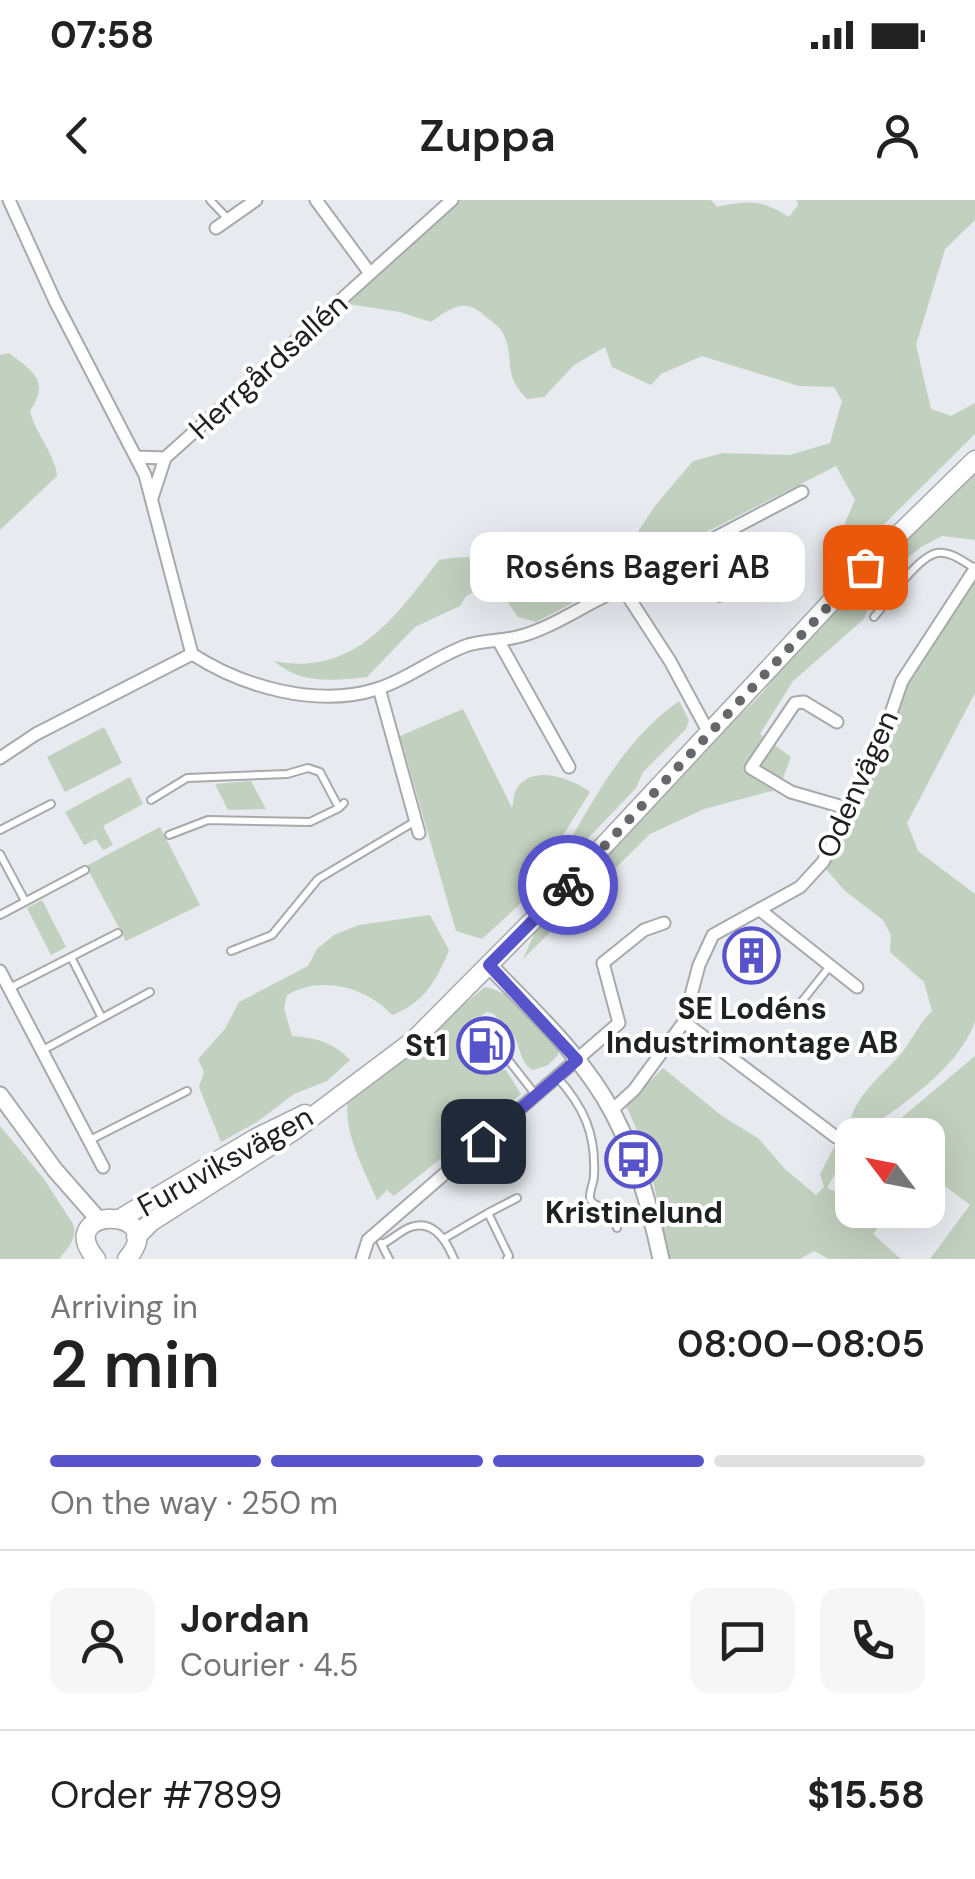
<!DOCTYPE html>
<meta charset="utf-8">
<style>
body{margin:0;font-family:"DM Sans",sans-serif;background:#f6f6f6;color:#222;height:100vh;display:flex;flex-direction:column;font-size:38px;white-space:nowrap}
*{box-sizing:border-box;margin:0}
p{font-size:32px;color:#767676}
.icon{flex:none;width:55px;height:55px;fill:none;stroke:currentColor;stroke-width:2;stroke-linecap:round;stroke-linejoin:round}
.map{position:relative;height:1059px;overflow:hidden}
.sheet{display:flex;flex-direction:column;background:#fff;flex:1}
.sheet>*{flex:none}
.needle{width:65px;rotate:302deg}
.fabs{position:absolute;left:835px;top:918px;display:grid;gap:20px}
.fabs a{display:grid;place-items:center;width:110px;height:110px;border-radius:20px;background:#fff;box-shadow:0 10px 40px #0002;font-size:50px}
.pin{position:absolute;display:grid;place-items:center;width:85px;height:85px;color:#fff;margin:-42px;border-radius:20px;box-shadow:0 5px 15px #0006}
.courier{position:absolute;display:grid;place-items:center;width:100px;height:100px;margin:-50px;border:8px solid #5753ca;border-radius:50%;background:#fff;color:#222;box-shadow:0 2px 12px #0007}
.bubble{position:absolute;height:70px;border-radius:20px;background:#fff;box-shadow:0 10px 40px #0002;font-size:32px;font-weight:600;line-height:70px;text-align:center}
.overview em{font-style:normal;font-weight:600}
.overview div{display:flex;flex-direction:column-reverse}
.overview{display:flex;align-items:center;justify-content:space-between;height:170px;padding:0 50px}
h1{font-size:65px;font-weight:600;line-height:75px}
.bar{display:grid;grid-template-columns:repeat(4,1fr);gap:15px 10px;align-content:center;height:120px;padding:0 50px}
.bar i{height:12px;border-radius:8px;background:#e0e0e0}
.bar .selected{background:#5753ca}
.bar p{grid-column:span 4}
.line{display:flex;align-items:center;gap:25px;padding:0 50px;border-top:2px solid #e0e0e0}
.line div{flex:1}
.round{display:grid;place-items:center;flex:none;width:105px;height:105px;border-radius:20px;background:#f6f6f6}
.status{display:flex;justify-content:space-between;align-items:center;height:70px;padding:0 50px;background:#fff;direction:ltr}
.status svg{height:28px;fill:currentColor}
header{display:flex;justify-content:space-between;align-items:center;height:130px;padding:0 50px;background:#fff;font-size:45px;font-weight:600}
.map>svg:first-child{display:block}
.green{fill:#c2d0bf}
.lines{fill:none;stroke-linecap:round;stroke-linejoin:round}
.service-casing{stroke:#a7a9ad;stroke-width:10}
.minor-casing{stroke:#a7a9ad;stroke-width:15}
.tertiary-casing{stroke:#a7a9ad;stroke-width:19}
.secondary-casing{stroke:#a7a9ad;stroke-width:21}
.service{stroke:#fff;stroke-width:6}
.minor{stroke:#fff;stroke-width:11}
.tertiary{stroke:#fff;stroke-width:15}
.secondary{stroke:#fff;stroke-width:18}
.done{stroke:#66676a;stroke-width:10;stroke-dasharray:0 18}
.route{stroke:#5753ca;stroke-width:12}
.labels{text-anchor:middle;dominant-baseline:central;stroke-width:8;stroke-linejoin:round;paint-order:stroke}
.street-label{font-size:30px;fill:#202123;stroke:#fff}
.poi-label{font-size:30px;font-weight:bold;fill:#202123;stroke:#fff}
</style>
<div class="status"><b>07:58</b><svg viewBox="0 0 49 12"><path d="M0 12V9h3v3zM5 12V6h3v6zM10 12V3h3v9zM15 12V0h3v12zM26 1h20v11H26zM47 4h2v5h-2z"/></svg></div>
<header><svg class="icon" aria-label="back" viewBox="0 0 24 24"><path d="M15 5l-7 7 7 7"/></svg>Zuppa<svg class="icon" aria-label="person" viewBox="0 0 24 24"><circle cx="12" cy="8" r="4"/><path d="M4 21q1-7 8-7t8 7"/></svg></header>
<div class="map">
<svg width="975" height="1059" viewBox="0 0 975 1059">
<rect width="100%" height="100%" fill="#e7eaee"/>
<path class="green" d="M 457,0 L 711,0 L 717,7 C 749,0 763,0 789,17 L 798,5 L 797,0 L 975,0 L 975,20 L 945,49 L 916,145 L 931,209 L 951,216 L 975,203 L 975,234 L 843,365 L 840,334 L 855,300 L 836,266 L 622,375 L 615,369 L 604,372 L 609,382 L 601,388 L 536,422 L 518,417 L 497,386 L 485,386 L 466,396 L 460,406 L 415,427 L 367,477 C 334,481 299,484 274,461 C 355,477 395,417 439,360 C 494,350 498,367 534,403 L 619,360 L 655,306 L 693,261 L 723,253 L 790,255 L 830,243 L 842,201 L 834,187 L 799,186 L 702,156 L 661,174 L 651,185 L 612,167 L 605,147 L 574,165 L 544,197 L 527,199 C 501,172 516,160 503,133 C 500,127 491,121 486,117 C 466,97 452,107 431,122 L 400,112 L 342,103 Z
M 9,153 C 34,172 50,181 30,211 C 35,233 56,256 57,276 L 0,330 L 0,155 Z
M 975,267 L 975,340 L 942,336 L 921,347 L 900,364 L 871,401 L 863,420 L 793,481 L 760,534 L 791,557 L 779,589 L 704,609 L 650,634 L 523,759 L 539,723 L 715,535 C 740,515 770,492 782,462 Z
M 975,377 L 975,493 L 907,623 L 918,651 L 975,694 L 975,822 C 956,872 901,904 861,935 L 853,935 C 839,907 888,871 904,850 C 914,836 920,823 932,811 L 924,782 L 890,752 L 891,735 L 883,720 L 845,691 L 826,669 L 849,622 L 864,606 L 867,580 L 886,555 L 908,482 L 921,457 Z
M 679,501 L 689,520 L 686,529 L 643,572 L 636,588 L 549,679 C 585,615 618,544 679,501 Z
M 463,509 L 512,608 C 514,602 513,597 515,592 C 529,562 571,578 590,592 L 521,703 L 482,739 L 456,731 L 400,536 Z
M 104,527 L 122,563 L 65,592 L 47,557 Z
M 130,577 L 143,604 L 103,626 L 113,645 L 103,650 L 96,639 L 84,645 L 65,612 Z
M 251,581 L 266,609 L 228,610 L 215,584 Z
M 160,627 L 200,705 L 126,741 L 86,666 Z
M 42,700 L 66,747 L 51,755 L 27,708 Z
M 430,715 L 449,750 C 437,780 423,804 392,815 C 366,787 321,775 287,795 L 284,808 L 292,836 C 316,838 333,842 350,860 L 327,881 L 294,894 L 257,922 L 221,942 L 199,887 L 204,872 L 198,859 L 225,829 L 239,802 L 308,766 L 317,749 L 334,735 L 359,725 Z
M 485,787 C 516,793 536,823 558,845 L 558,855 L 548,865 L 533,870 C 519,862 521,846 512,833 C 508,825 499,822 494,814 L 487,812 C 473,821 466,827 463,844 L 483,867 L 506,870 L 521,894 L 394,996 L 387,990 L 377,1000 C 364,969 343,933 348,900 Z
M 975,856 L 975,1059 L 930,1059 L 970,1005 L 928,973 L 928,935 L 881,935 Z
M 663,868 L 722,916 L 758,938 L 785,969 L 816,995 L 824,987 L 820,974 L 835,945 L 839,945 L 846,954 L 827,988 L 834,991 L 852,967 L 852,1010 L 892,1010 L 873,1034 L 901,1059 L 829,1059 L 814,1051 L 800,1059 L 668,1059 C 659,1005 651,956 626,906 Z
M 0,926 L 44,979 L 73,1024 C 78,1037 68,1049 59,1059 L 0,1059 Z"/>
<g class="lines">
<defs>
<path id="service" d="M 210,0 L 227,18
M 722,336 L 728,348
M 694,350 L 719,398
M 874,417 C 888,401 917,357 937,353 C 950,351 963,361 974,368
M 151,600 L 187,578 L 287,574 L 308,568 L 320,572 L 339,608 L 344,603
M 0,630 L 51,604
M 169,635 L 208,620 L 310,622 L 339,608
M 0,654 L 25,701
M 0,715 L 85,670
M 231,751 L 272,735 L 318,679 L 414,622
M 71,757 L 102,818
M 10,788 L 118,733
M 795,810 L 830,766
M 499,848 L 535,894
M 43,850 L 150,792
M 557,877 C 584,907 596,934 594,975 C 594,984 589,990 590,999 L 594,1004 L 610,1010 L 617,1028
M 836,937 L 852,953
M 90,940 L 187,891
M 445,1038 L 488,1013
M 381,1043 L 389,1059
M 382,1044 C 392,1040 401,1030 411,1027 C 434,1019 447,1042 454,1059
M 507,1059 L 509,1056 L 488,1013 L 517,998"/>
<path id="minor" d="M 9,0 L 55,101 L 145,275 L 192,454 C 243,487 317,508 377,489 C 409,479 436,456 468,445 C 485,440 504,441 521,436 C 550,428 578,409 605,396
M 316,0 L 369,72
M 216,28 L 256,0
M 136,257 L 165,258 L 152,298
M 165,258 L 452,0
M 498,440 L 569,567
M 379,488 L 419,633
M 837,522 L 804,502 L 795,503 L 751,568 L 791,592 L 850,609
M 709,533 L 670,461 L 622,387 L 802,292
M 0,558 L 36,534 L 192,454
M 760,710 L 857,787
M 0,771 L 103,967
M 684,822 L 836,937
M 612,910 L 634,890 L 684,822 L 699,765 L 713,735 L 800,687 L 823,662 L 877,554 L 902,481 L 975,369
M 362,1059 L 368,1040 L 619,823 L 603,763 L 644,730 L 664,723"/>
<path id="tertiary" d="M 489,765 C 533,811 583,856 613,913 C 637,959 650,1008 661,1059
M 0,895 L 55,970 L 99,1020"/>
<path id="secondary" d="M 121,1018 L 256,938 L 305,914
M 136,1037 L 151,1022 L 292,932 L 413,841 L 555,698 L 846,386 L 975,260
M 96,1059 C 51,1005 172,1006 127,1059"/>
</defs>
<use href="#service" class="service-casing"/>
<use href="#minor" class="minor-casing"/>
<use href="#tertiary" class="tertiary-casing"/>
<use href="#secondary" class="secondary-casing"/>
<use href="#service" class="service"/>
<use href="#minor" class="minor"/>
<use href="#tertiary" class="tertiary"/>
<use href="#secondary" class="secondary"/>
</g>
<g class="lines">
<path class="done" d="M 568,685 L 865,367"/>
<path class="route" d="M 483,941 L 577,860 L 489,765 L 568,685"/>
</g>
<defs>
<symbol id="building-ring" viewBox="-11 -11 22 22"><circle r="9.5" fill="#fff" stroke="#5753ca" stroke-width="1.5"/><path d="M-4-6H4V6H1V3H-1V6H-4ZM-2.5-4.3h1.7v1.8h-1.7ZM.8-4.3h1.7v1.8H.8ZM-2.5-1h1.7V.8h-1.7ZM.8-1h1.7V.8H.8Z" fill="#5753ca"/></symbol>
<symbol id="fuel-ring" viewBox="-11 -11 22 22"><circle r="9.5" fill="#fff" stroke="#5753ca" stroke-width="1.5"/><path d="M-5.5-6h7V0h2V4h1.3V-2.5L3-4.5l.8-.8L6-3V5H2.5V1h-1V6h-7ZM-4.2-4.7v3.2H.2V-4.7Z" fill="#5753ca"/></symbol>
<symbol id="bus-ring" viewBox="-11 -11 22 22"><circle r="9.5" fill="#fff" stroke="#5753ca" stroke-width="1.5"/><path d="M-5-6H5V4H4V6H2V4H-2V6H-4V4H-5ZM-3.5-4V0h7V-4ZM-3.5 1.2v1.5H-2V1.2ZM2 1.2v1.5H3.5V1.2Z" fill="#5753ca"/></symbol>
</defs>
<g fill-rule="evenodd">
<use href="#building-ring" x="720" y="724" width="63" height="63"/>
<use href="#fuel-ring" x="454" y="814" width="63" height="63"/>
<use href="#bus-ring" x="602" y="928" width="63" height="63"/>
</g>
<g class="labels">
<g class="street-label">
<text transform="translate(268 166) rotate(-42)">Herrgårdsallén</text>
<text transform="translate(857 584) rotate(-66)">Odenvägen</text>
<text transform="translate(225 961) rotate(-29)">Furuviksvägen</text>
</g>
<g class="poi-label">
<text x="752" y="808">SE Lodéns<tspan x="752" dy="34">Industrimontage AB</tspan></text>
<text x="447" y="845" text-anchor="end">St1</text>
<text x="634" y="1012">Kristinelund</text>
</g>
</g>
</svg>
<div class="fabs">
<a><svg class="needle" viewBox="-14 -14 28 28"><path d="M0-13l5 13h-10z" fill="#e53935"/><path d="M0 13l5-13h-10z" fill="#767676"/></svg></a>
</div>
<div class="pin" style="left:865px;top:367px;background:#ea580c"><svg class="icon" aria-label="bag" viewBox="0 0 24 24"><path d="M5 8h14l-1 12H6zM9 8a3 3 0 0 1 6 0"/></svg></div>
<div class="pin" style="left:483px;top:941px;background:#1f2937"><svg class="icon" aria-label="home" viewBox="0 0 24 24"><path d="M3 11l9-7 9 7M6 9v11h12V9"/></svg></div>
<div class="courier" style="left:568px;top:685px"><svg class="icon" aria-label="bike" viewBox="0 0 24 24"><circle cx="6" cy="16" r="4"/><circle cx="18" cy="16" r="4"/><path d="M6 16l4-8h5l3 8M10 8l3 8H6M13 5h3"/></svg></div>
<div class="bubble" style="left:470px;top:332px;width:335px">Roséns Bageri AB</div>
</div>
<section class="sheet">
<div class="overview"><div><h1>2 min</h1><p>Arriving in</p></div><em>08:00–08:05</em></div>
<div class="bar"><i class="selected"></i><i class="selected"></i><i class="selected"></i><i></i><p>On the way · 250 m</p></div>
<div class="line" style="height:180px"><a class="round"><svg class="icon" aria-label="person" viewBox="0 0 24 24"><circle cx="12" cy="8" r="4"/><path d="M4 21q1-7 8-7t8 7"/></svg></a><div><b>Jordan</b><p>Courier · 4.5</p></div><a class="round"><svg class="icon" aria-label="chat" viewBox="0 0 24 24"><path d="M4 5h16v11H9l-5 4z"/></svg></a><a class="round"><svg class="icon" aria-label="phone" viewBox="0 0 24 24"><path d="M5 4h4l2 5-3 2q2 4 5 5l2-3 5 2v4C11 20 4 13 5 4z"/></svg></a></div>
<div class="line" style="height:130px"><div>Order #7899</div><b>$15.58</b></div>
</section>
